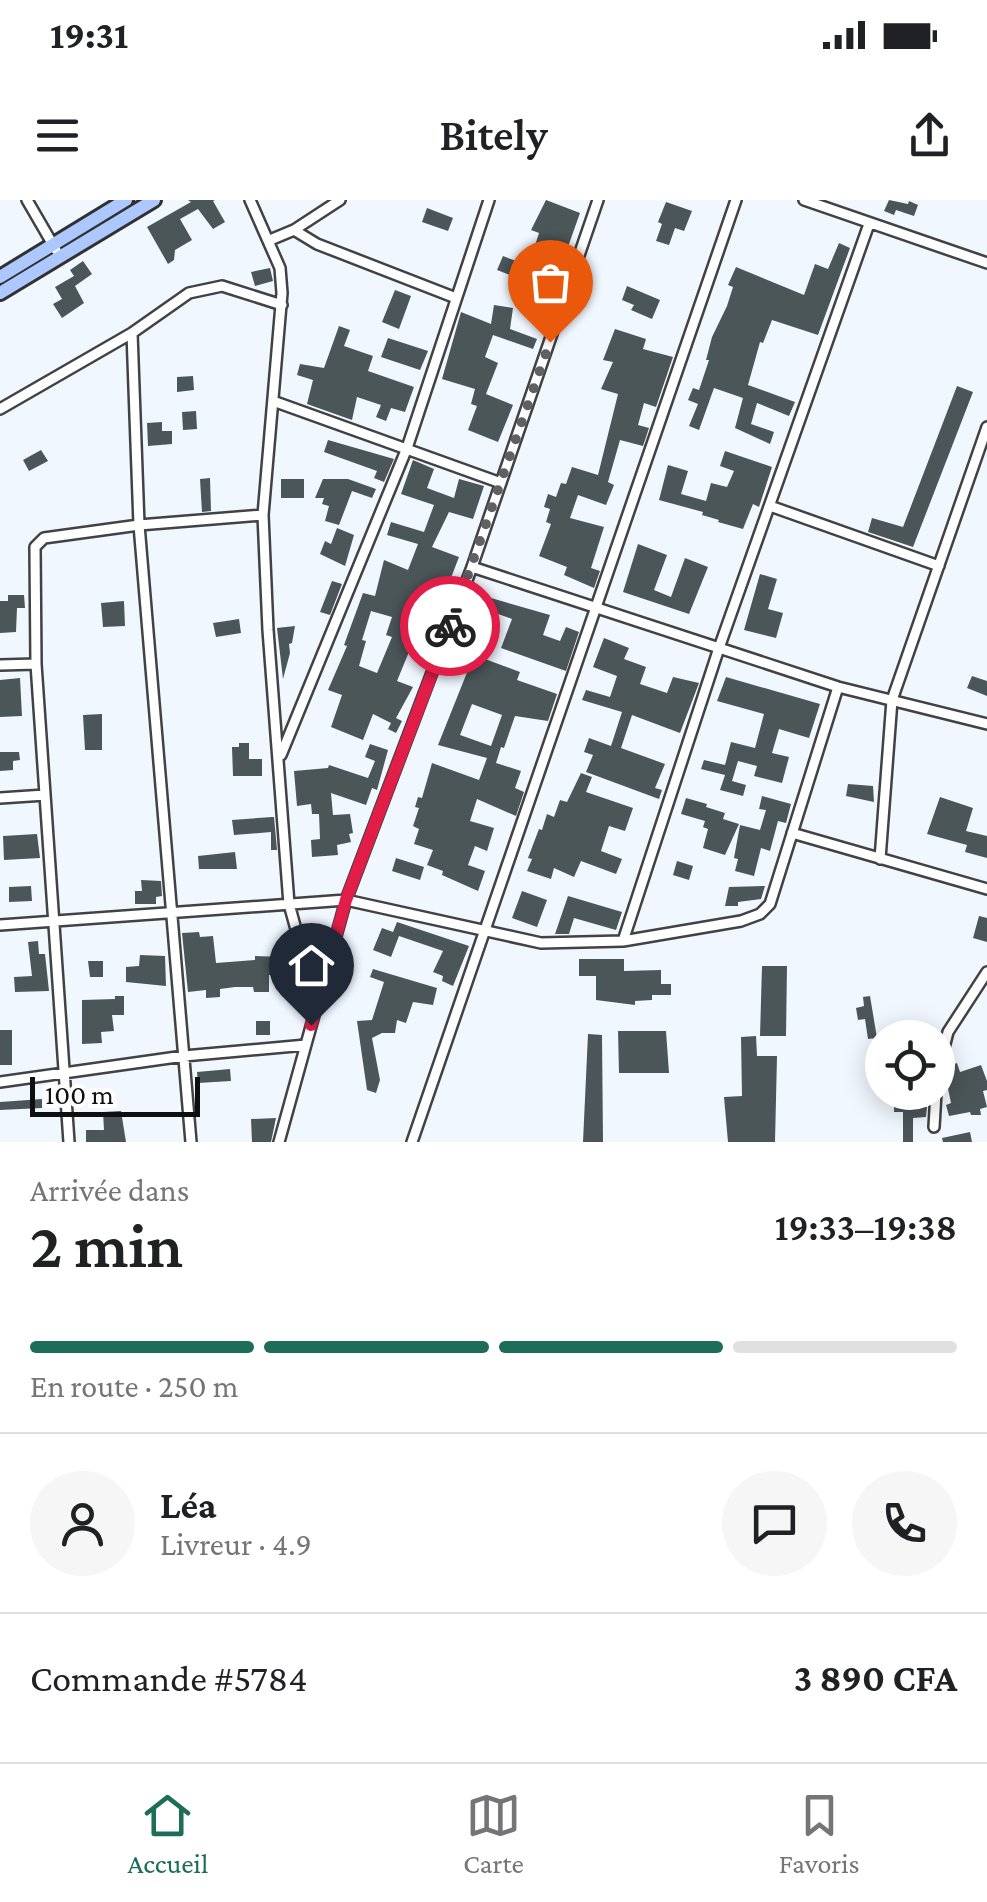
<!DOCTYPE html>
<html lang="fr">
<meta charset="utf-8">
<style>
body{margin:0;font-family:"Crimson Pro",serif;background:#f6f6f6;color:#202124;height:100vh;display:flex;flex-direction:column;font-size:38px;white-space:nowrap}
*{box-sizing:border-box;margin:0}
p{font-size:32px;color:#757577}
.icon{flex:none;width:55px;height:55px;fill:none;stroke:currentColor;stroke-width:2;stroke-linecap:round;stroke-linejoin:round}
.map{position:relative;height:942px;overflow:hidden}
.details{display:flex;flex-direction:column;background:#fff;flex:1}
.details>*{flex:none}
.tools{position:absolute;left:865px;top:820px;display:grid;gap:20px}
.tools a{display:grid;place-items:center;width:90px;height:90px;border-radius:50%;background:#fff;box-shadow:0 5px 25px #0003;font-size:50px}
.scale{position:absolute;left:30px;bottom:25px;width:170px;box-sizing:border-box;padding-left:10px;border:5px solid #0f0f0f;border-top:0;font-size:28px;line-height:35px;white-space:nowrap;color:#0f0f0f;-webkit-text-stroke:8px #fff;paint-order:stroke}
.pin{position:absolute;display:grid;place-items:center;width:85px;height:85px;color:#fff;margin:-102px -42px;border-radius:50% 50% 50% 0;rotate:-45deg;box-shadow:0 0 10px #0007}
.pin .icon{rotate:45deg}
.courier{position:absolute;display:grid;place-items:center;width:100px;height:100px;margin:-50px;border:8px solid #e11d48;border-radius:50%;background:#fff;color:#222;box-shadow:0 2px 12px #0007}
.summary em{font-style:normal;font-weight:600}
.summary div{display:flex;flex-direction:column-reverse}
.summary{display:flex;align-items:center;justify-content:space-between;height:170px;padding:0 30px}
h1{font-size:65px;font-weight:600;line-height:75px}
.bar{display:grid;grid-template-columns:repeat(4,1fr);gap:15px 10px;align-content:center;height:120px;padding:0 30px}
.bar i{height:12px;border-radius:8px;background:#e0e0e0}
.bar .selected{background:#1e6d59}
.bar p{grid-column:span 4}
.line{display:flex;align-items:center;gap:25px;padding:0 30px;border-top:2px solid #e0e0e0}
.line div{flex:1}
.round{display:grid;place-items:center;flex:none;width:105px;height:105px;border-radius:52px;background:#f6f6f6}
.status{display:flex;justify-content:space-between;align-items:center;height:70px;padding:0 50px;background:#fff;direction:ltr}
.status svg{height:28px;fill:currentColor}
header{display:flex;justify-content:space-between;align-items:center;height:130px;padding:0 30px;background:#fff;font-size:45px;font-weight:600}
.dock{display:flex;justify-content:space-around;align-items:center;height:140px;border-top:2px solid #e0e0e0;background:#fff;font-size:28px;color:#757577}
.dock a{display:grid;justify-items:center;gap:5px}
.dock .selected{color:#1e6d59}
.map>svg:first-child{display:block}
.building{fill:#4b5659;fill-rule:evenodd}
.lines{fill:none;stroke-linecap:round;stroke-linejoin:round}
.minor-casing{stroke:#424242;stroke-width:14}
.secondary-casing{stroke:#313131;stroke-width:18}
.minor{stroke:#fff;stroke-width:9}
.secondary{stroke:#acc8ff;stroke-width:12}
.done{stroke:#5e6063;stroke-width:10;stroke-dasharray:0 18}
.route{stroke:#e11d48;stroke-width:12}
</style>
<div class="status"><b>19:31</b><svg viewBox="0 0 49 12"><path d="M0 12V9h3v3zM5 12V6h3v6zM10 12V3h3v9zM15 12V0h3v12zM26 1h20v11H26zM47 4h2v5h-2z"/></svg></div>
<header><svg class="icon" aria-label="menu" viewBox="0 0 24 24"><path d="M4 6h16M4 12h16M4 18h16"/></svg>Bitely<svg class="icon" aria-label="share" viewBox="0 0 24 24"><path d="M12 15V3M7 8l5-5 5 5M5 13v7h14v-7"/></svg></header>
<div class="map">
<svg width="987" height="942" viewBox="0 0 987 942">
<rect width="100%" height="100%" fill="#f1f7ff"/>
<path class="building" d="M 188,0 L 215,0 L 213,1 L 225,22 L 213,29 L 198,9 L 180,19 L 192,40 L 175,50 L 174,60 L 168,64 L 147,27 L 191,2 Z
M 546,0 L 580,13 L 558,75 L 529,64 L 539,33 L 531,30 Z
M 889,0 L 908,4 L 909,1 L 918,5 L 914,16 L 896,10 L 894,15 L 884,11 Z
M 666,2 L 692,11 L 684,31 L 675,28 L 669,45 L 656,41 L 662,24 L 658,22 Z
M 427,8 L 453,18 L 448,31 L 422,22 Z
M 839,43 L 850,48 L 818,135 L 772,120 L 763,143 L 760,142 L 748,185 L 795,202 L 789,216 L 757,203 L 751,224 L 774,232 L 770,244 L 735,228 L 743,198 L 714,188 L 699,230 L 689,226 L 698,204 L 688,200 L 693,188 L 699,190 L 709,160 L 706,160 L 712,137 L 727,106 L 733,87 L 728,85 L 736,67 L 804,95 L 815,64 L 828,69 Z
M 503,56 L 535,68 L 530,83 L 497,70 Z
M 83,61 L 92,74 L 75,86 L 84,103 L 62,118 L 53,104 L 62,99 L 55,87 L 74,76 L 70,70 Z
M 270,68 L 273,81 L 255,86 L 251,72 Z
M 627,86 L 660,100 L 652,119 L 631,110 L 634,105 L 622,100 Z
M 395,90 L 411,96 L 399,129 L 382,122 Z
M 494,105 L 513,108 L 510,129 L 537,139 L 533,149 L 493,135 L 485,157 L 498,163 L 486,194 L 513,205 L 498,242 L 468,230 L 477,206 L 471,204 L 475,189 L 442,179 L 461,112 L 491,124 Z
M 339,126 L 350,130 L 344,146 L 373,156 L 368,171 L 414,187 L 405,212 L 391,208 L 386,221 L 376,217 L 381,205 L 357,197 L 352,220 L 307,204 L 313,180 L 297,175 L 300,164 L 324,168 Z
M 615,129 L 646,139 L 643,149 L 673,157 L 656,207 L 644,203 L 638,225 L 649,228 L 643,246 L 620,240 L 608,282 L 614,285 L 606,305 L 578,295 L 570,318 L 604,327 L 591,368 L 600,371 L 594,388 L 564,375 L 567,367 L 539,356 L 551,324 L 546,322 L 550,309 L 544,307 L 548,294 L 556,297 L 561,283 L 566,284 L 572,267 L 598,275 L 618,194 L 601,189 L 613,162 L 603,160 Z
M 388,138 L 428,151 L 420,170 L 381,157 Z
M 193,176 L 194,190 L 177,192 L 177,177 Z
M 957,186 L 973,192 L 913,347 L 868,332 L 872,318 L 903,327 Z
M 196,211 L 197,229 L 183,230 L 182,212 Z
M 162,222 L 162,231 L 172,231 L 172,244 L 148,246 L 147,223 Z
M 328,240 L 394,259 L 384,282 L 374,278 L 377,271 L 324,252 Z
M 41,250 L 48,261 L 29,271 L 23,260 Z
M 725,251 L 772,267 L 759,307 L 753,304 L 743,329 L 718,322 L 719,320 L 702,315 L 703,312 L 659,300 L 668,265 L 688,271 L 681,294 L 706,301 L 711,283 L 727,287 L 734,271 L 720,266 Z
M 413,260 L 434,269 L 427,288 L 454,298 L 459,279 L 484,286 L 473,319 L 449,312 L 432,347 L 459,357 L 449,383 L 438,379 L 428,406 L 426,414 L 437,418 L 430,440 L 435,442 L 430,455 L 411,447 L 397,481 L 413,487 L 396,518 L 402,521 L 396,533 L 388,529 L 391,523 L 373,514 L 363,540 L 331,527 L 342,495 L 328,490 L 347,446 L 344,445 L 363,393 L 375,396 L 384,360 L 408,370 L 418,344 L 387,335 L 391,322 L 424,332 L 434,305 L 401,294 ZM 371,411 L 392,417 L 386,435 L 392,437 L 377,473 L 359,466 L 366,441 L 362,440 Z
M 210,278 L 211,311 L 202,312 L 200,279 Z
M 281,279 L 304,279 L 304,298 L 281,298 Z
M 323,279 L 348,279 L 376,289 L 372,298 L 352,291 L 339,325 L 325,321 L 329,306 L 322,304 L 324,298 L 315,298 Z
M 337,328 L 354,335 L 345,366 L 320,354 L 325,341 L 331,344 Z
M 638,344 L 667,355 L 654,390 L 671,397 L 685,358 L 708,367 L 689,414 L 623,392 Z
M 760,374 L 777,379 L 768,409 L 783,413 L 776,438 L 744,430 Z
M 332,381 L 342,384 L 330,415 L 320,412 Z
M 8,395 L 24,395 L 25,408 L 17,408 L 16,432 L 0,433 L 0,401 L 8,401 Z
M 491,398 L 550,415 L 543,435 L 560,441 L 566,427 L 579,432 L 566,471 L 501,448 L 512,419 L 487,410 Z
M 124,401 L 125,426 L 103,427 L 101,403 Z
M 239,419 L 241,433 L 216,437 L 213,423 Z
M 295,426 L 292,443 L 289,444 L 290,453 L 283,479 L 277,428 Z
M 604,438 L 629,448 L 624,459 L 646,467 L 640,484 L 667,493 L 673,477 L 699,483 L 680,533 L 632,515 L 621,548 L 665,564 L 655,588 L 662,590 L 659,599 L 586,572 L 593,555 L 584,552 L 589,538 L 611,546 L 622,512 L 582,500 L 586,490 L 610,497 L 617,476 L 593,467 Z
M 474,455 L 520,472 L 517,480 L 557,494 L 548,521 L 515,516 L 504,548 L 501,547 L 496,563 L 521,571 L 515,588 L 524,592 L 516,616 L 477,599 L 470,621 L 494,628 L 487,651 L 475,646 L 468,665 L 485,671 L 478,691 L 442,675 L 443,671 L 427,665 L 433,650 L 414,644 L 419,629 L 413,626 L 419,608 L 415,607 L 418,597 L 422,598 L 432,563 L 479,580 L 487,558 L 438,545 ZM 472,504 L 502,515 L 491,546 L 460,535 Z
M 972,476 L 987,481 L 987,496 L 967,488 Z
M 726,477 L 820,504 L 809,538 L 779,529 L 772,553 L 789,557 L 782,583 L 754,576 L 757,566 L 738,561 L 732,581 L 746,585 L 743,596 L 720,590 L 725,575 L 701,569 L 704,560 L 725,565 L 731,542 L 755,548 L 764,514 L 717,501 Z
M 20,478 L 22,516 L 0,517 L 0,480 Z
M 102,514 L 102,550 L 85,550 L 83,515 Z
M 239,543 L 249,543 L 249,559 L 262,559 L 262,576 L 233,576 L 232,547 L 239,547 Z
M 370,544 L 388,550 L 377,590 L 372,588 L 366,605 L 331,593 L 333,615 L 350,614 L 353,633 L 349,634 L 351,642 L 337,645 L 338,655 L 312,657 L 311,640 L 320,639 L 319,614 L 312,614 L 311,604 L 297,606 L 294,571 L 328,568 L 329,565 L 368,578 L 375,561 L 365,557 Z
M 0,552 L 19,552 L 20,560 L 13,561 L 13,570 L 0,571 Z
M 581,573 L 592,577 L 586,592 L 633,608 L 625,631 L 609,626 L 601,651 L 622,659 L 616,674 L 581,661 L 574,677 L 554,668 L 551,679 L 527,671 L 532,659 L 528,658 L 539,629 L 542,630 L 547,614 L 554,617 L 560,600 L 567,602 Z
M 848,584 L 873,586 L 874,602 L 846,596 Z
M 762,596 L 791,604 L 786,623 L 778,621 L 770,651 L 761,648 L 754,676 L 735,671 L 738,659 L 734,658 L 740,625 L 760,630 L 766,610 L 759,609 Z
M 940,597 L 973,608 L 966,631 L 987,636 L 987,658 L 965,652 L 967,645 L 927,634 Z
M 686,598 L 707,604 L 706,607 L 725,613 L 723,619 L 739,624 L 725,655 L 703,648 L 708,629 L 703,627 L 705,621 L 681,614 Z
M 272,617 L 274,617 L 277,650 L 271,650 L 271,632 L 234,635 L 232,620 Z
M 37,634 L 40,658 L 4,660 L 3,636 Z
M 235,652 L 237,669 L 199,669 L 198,656 Z
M 396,658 L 424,667 L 420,680 L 392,671 Z
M 677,661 L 693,666 L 689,680 L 673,675 Z
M 141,680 L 161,681 L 162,696 L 156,697 L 156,704 L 135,704 L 135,691 L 142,691 Z
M 31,686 L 32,701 L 9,702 L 9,687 Z
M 765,686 L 761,699 L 738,702 L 738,706 L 725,706 L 729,687 Z
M 522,691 L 547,700 L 537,727 L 512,718 Z
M 568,696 L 622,712 L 616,730 L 574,718 L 569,734 L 555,734 Z
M 979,716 L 987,718 L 987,742 L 973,738 Z
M 397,722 L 469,746 L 453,786 L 442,781 L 443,776 L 433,772 L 443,751 L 399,736 L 391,757 L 373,750 L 382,728 L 393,732 Z
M 199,732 L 200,737 L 213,736 L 216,763 L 255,760 L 255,756 L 282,757 L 282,775 L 269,775 L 269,792 L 254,792 L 253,787 L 235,787 L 220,789 L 220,797 L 206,798 L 206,790 L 188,792 L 182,733 Z
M 38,741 L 39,754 L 45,754 L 49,791 L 15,792 L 14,777 L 32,776 L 28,742 Z
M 140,755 L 165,756 L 166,786 L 126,782 L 126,767 L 139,766 Z
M 579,759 L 624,759 L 624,771 L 661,770 L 661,784 L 671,784 L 671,795 L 652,795 L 652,800 L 635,801 L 635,805 L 596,800 L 596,776 L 579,776 Z
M 88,761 L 103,761 L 103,777 L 90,777 Z
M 762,766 L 787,766 L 786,836 L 760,836 Z
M 373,769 L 437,788 L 433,805 L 413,802 L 406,823 L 397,820 L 395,833 L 382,833 L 372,838 L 380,880 L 376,893 L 367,890 L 357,821 L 372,820 L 384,782 L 370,777 Z
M 115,796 L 124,796 L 124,815 L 112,815 L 114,831 L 101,832 L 102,843 L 82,844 L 82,800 L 115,799 Z
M 870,796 L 877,838 L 868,839 L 865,819 L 858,820 L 856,808 L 864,806 L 863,797 Z
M 256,821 L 270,821 L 270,835 L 256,835 Z
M 0,830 L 12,830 L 12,865 L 0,865 Z
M 618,831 L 666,831 L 669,873 L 619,873 Z
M 588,834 L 602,835 L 603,942 L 583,942 Z
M 756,836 L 757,856 L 777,856 L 775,942 L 728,942 L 724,897 L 742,896 L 741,837 Z
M 957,863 L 960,872 L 981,865 L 987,881 L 987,890 L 983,891 L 987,907 L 980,909 L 981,915 L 971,915 L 970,912 L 949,916 L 946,905 L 951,903 L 945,874 L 947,867 Z
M 230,869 L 231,881 L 198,883 L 197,872 Z
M 894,897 L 907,897 L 907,907 L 927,907 L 926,917 L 913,918 L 913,942 L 903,942 L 903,912 L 894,912 Z
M 42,899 L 42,908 L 0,910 L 0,902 Z
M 121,911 L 126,942 L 86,942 L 86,930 L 104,930 L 103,912 Z
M 276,918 L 271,942 L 252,942 L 251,919 Z
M 970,932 L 972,942 L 943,942 L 942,938 Z"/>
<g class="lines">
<defs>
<path id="minor" d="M 27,0 L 56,50
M 250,0 L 280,68 L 282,93 L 263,315 L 268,430 L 289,704 L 316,802
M 804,0 L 987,63
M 294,30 L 317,44 L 456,98
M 270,40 L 294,30 L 340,0
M 132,133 L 139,325 L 191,942
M 273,201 L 501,283
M 0,209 L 132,133 L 189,93 L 222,86 L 282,105
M 770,306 L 939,366
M 472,367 L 838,487 L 987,524
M 0,465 L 36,464
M 281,555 L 407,248 L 489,0
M 0,598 L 45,595
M 792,633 L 987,689
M 880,659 L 892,500 L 987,227
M 0,725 L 346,700 L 541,743 L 623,741 L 741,721 L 760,714 L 770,704 L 838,487
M 623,741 L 719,448 L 869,24
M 938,871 L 948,832 L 987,772
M 0,882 L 184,856 L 306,845
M 934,927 L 936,892
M 69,942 L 36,464 L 35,347 L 44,338 L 139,325 L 263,315
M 279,942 L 346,700 L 472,367 L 598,0
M 412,942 L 736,0"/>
<path id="secondary" d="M 0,77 L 126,0
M 0,93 L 154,0"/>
</defs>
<use href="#minor" class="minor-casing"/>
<use href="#secondary" class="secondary-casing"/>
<use href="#minor" class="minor"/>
<use href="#secondary" class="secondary"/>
</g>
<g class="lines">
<path class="done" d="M 450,426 L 550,142"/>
<path class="route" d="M 311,825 L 346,700 L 450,426"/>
</g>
</svg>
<div class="tools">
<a><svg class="icon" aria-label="locate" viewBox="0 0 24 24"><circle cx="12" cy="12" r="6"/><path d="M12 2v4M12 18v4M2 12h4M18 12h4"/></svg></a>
</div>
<div class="scale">100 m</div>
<div class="pin" style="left:550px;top:142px;background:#ea580c"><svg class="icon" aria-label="bag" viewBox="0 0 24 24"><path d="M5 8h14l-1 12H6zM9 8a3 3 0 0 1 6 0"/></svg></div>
<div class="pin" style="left:311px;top:825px;background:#1f2937"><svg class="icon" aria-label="home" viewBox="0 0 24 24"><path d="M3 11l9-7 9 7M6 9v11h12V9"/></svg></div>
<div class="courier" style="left:450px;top:426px"><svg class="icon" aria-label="bike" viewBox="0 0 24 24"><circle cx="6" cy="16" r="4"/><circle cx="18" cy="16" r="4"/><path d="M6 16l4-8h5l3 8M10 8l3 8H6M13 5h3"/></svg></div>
</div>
<section class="details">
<div class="summary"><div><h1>2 min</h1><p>Arrivée dans</p></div><em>19:33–19:38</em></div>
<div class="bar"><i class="selected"></i><i class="selected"></i><i class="selected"></i><i></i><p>En route · 250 m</p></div>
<div class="line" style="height:180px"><a class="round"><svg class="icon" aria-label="person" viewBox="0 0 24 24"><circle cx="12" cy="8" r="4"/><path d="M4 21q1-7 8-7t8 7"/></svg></a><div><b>Léa</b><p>Livreur · 4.9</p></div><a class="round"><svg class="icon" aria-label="chat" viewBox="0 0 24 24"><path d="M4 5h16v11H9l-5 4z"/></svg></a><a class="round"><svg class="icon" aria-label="phone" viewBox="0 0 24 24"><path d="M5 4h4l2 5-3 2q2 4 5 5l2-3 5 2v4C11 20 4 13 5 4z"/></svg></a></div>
<div class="line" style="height:130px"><div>Commande #5784</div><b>3 890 CFA</b></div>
</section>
<nav class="dock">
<a class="selected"><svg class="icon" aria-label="home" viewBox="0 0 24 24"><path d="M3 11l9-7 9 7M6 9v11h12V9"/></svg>Accueil</a>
<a><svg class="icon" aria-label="map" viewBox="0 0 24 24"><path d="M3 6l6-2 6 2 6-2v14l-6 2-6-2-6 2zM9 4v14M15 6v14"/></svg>Carte</a>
<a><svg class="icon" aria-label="saved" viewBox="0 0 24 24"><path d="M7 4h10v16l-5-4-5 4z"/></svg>Favoris</a>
</nav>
